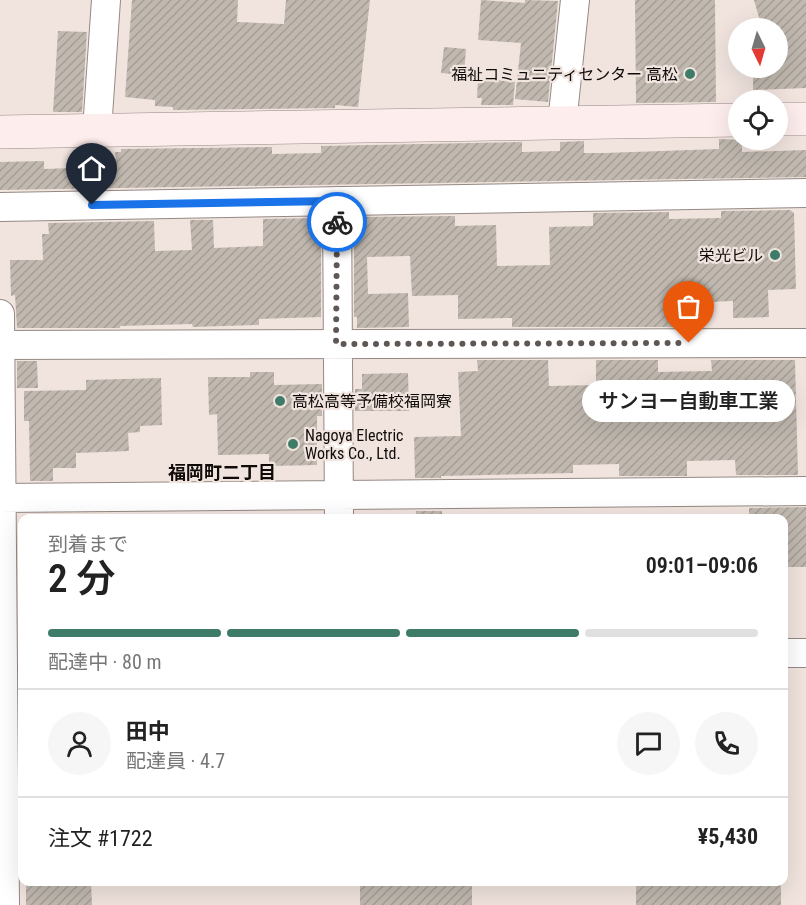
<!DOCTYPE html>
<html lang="ja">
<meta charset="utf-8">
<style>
body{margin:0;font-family:"Roboto Condensed","Noto Sans JP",sans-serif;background:#f6f6f6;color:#222;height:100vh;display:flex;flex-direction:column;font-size:22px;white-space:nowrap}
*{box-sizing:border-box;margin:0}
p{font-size:20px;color:#767676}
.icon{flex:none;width:33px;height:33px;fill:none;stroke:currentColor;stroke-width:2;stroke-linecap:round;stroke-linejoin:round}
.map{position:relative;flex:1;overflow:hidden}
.drawer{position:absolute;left:18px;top:514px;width:770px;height:372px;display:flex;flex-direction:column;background:#fff;border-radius:12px;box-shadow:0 6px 24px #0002}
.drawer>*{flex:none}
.needle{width:39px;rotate:175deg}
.controls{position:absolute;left:728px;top:18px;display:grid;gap:12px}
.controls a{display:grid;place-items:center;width:60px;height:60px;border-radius:50%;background:#fff;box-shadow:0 6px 24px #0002;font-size:30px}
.pin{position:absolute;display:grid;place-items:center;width:51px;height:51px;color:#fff;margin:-62px -26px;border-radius:50% 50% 50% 0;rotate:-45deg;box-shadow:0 0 6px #0007}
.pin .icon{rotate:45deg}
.courier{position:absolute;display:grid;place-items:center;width:60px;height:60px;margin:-30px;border:4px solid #1a73e8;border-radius:50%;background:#fff;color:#222;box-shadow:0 2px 8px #0007}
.bubble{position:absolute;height:42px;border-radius:21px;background:#fff;box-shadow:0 6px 24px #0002;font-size:20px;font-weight:600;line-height:42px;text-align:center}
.overview em{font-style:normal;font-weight:600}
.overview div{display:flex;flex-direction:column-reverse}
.overview{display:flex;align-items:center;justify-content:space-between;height:102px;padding:0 30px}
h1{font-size:39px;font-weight:600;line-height:45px}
.bar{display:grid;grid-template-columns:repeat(4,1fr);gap:9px 6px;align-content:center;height:72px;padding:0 30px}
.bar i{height:8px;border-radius:4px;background:#e0e0e0}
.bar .selected{background:#3e7c69}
.bar p{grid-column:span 4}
.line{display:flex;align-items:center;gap:15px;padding:0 30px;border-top:2px solid #e0e0e0}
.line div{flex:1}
.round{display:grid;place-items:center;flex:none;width:63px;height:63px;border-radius:32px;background:#f6f6f6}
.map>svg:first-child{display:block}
.building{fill:url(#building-hatch)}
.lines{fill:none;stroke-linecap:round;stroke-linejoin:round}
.street-casing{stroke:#958984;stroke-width:30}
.secondary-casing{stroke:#958984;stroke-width:34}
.street{stroke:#fff;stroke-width:28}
.secondary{stroke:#feeded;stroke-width:33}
.done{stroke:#5e5754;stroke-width:6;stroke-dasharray:0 10.8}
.route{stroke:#1a73e8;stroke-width:8}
.poi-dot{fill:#3e7c69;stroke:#f1e4df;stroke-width:2}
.labels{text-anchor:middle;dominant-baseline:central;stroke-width:4.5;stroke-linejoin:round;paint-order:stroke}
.poi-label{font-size:16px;fill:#0f0b09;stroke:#f1e4df;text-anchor:end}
.neighbourhood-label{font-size:18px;font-weight:bold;fill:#0f0b09;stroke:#f1e4df}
</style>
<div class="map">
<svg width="806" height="905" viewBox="0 0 806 905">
<defs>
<pattern id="building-hatch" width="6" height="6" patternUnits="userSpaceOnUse" patternTransform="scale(1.5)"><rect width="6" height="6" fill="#c1b9b0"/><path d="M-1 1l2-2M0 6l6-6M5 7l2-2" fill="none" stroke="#a59e96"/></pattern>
</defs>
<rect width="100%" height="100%" fill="#f1e4df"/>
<path class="building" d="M 132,0 L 238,0 L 237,22 L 284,24 L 286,0 L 370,0 L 358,107 L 335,105 L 335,108 L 173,110 L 173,107 L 155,106 L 155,100 L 125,97 Z
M 481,0 L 525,3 L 525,0 L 558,1 L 548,102 L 515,99 L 521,43 L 478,40 Z
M 635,0 L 715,0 L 716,102 L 636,103 Z
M 754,0 L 806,0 L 806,88 L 753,90 L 753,71 L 777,70 L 777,28 L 762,28 Z
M 58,31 L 87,32 L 82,112 L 53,112 Z
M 444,47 L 466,49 L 464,75 L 441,73 Z
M 478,78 L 515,82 L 513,105 L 481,105 L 482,98 L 477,98 Z
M 719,139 L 742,140 L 742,152 L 806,150 L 806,177 L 0,190 L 0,162 L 44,161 L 44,169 L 101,167 L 101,159 L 116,159 L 115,152 L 121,152 L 121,149 L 272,147 L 272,154 L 321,153 L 321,146 L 522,142 L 522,152 L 560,151 L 560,142 L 584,141 L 584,153 L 604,153 L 719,149 Z
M 790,210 L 794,213 L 796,289 L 768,290 L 769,317 L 733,318 L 733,301 L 685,303 L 686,327 L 512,327 L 512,318 L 458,319 L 458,295 L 412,296 L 410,256 L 367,257 L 368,294 L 408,293 L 409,327 L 357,328 L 357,317 L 354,317 L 354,217 L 455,216 L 455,226 L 496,225 L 497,266 L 550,265 L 549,227 L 593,226 L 593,213 L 669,212 L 669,219 L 721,218 L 721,211 Z
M 321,218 L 321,317 L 259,319 L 259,325 L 193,327 L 192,324 L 120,326 L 120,328 L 17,328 L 15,295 L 11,296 L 10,260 L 43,260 L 42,234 L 49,234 L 48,223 L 154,221 L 155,251 L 192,250 L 190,220 L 213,220 L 214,248 L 263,246 L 263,219 Z
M 477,360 L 548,360 L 549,386 L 596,385 L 596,360 L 658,360 L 658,372 L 712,371 L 711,360 L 795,360 L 798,475 L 736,475 L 735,460 L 687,461 L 687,476 L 619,476 L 619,464 L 573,465 L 573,473 L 441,476 L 441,478 L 415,478 L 414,437 L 461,436 L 458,372 L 478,371 Z
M 17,361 L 37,361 L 38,388 L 17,388 Z
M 250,372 L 274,372 L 274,385 L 322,384 L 322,416 L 317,416 L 317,465 L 269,466 L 269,454 L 218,455 L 217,414 L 209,415 L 208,377 L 250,377 Z
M 408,373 L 409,411 L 355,411 L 355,389 L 362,389 L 362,374 Z
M 161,378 L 162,425 L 140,426 L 140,432 L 128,433 L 129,451 L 76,453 L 76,468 L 53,468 L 53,481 L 30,481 L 29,421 L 24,421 L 24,391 L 86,390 L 86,380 Z
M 806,507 L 806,567 L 783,567 L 783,519 L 749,519 L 749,508 Z
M 416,511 L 442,511 L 442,519 L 416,519 Z
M 34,514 L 53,514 L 53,519 L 34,519 Z
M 26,882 L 91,882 L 92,905 L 26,905 Z
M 360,882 L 472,882 L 472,905 L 360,905 Z
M 636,882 L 781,882 L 781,905 L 636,905 Z"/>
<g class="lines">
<defs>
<path id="street" d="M 562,124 L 575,0
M 97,130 L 106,0
M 337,201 L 339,519
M 0,207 L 806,193
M 0,314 L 5,905
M 0,345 L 806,343
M 0,498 L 806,491
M 783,653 L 806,653"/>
<path id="secondary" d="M 777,119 L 806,119
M 0,132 L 738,120"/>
</defs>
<use href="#street" class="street-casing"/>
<use href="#secondary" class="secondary-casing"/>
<use href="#street" class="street"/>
<use href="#secondary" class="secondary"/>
</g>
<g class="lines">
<path class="done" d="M 337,222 L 336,344 L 689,343"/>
<path class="route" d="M 92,205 L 337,201 L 337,222"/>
</g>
<g class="poi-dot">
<circle cx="690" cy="74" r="6"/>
<circle cx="775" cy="255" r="6"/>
<circle cx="280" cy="401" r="6"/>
<circle cx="293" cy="444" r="6"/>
</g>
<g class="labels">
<g class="poi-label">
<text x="678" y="74">福祉コミュニティセンター 高松</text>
<text x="763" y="255">栄光ビル</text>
<text x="292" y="401" text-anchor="start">高松高等予備校福岡寮</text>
<text x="305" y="435" text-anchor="start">Nagoya Electric<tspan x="305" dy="18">Works Co., Ltd.</tspan></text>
</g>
<g class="neighbourhood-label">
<text x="222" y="472">福岡町二丁目</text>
</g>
</g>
</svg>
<div class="controls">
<a><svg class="needle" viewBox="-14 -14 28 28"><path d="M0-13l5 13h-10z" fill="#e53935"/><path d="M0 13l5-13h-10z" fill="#767676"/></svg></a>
<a><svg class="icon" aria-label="locate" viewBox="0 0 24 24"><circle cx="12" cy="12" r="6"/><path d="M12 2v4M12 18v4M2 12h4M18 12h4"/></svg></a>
</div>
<div class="pin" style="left:689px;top:343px;background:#ea580c"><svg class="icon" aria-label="bag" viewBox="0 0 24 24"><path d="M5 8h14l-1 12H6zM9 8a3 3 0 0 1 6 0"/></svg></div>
<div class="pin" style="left:92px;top:205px;background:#1f2937"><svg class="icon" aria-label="home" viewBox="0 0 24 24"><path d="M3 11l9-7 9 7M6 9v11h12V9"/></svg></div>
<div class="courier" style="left:337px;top:222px"><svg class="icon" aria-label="bike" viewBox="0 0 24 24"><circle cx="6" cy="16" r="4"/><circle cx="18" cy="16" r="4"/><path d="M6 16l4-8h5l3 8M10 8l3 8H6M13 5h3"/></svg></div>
<div class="bubble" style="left:582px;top:380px;width:213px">サンヨー自動車工業</div>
<section class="drawer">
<div class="overview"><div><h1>2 分</h1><p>到着まで</p></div><em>09:01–09:06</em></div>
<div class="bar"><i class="selected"></i><i class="selected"></i><i class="selected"></i><i></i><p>配達中 · 80 m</p></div>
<div class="line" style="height:108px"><a class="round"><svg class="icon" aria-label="person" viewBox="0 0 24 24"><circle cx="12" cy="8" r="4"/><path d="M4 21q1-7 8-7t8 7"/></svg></a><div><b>田中</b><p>配達員 · 4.7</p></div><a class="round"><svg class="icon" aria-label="chat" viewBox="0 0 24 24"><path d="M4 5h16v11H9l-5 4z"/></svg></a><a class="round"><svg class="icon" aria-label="phone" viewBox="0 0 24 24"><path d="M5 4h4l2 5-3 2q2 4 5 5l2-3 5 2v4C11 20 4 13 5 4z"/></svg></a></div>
<div class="line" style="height:78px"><div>注文 #1722</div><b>¥5,430</b></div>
</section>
</div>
